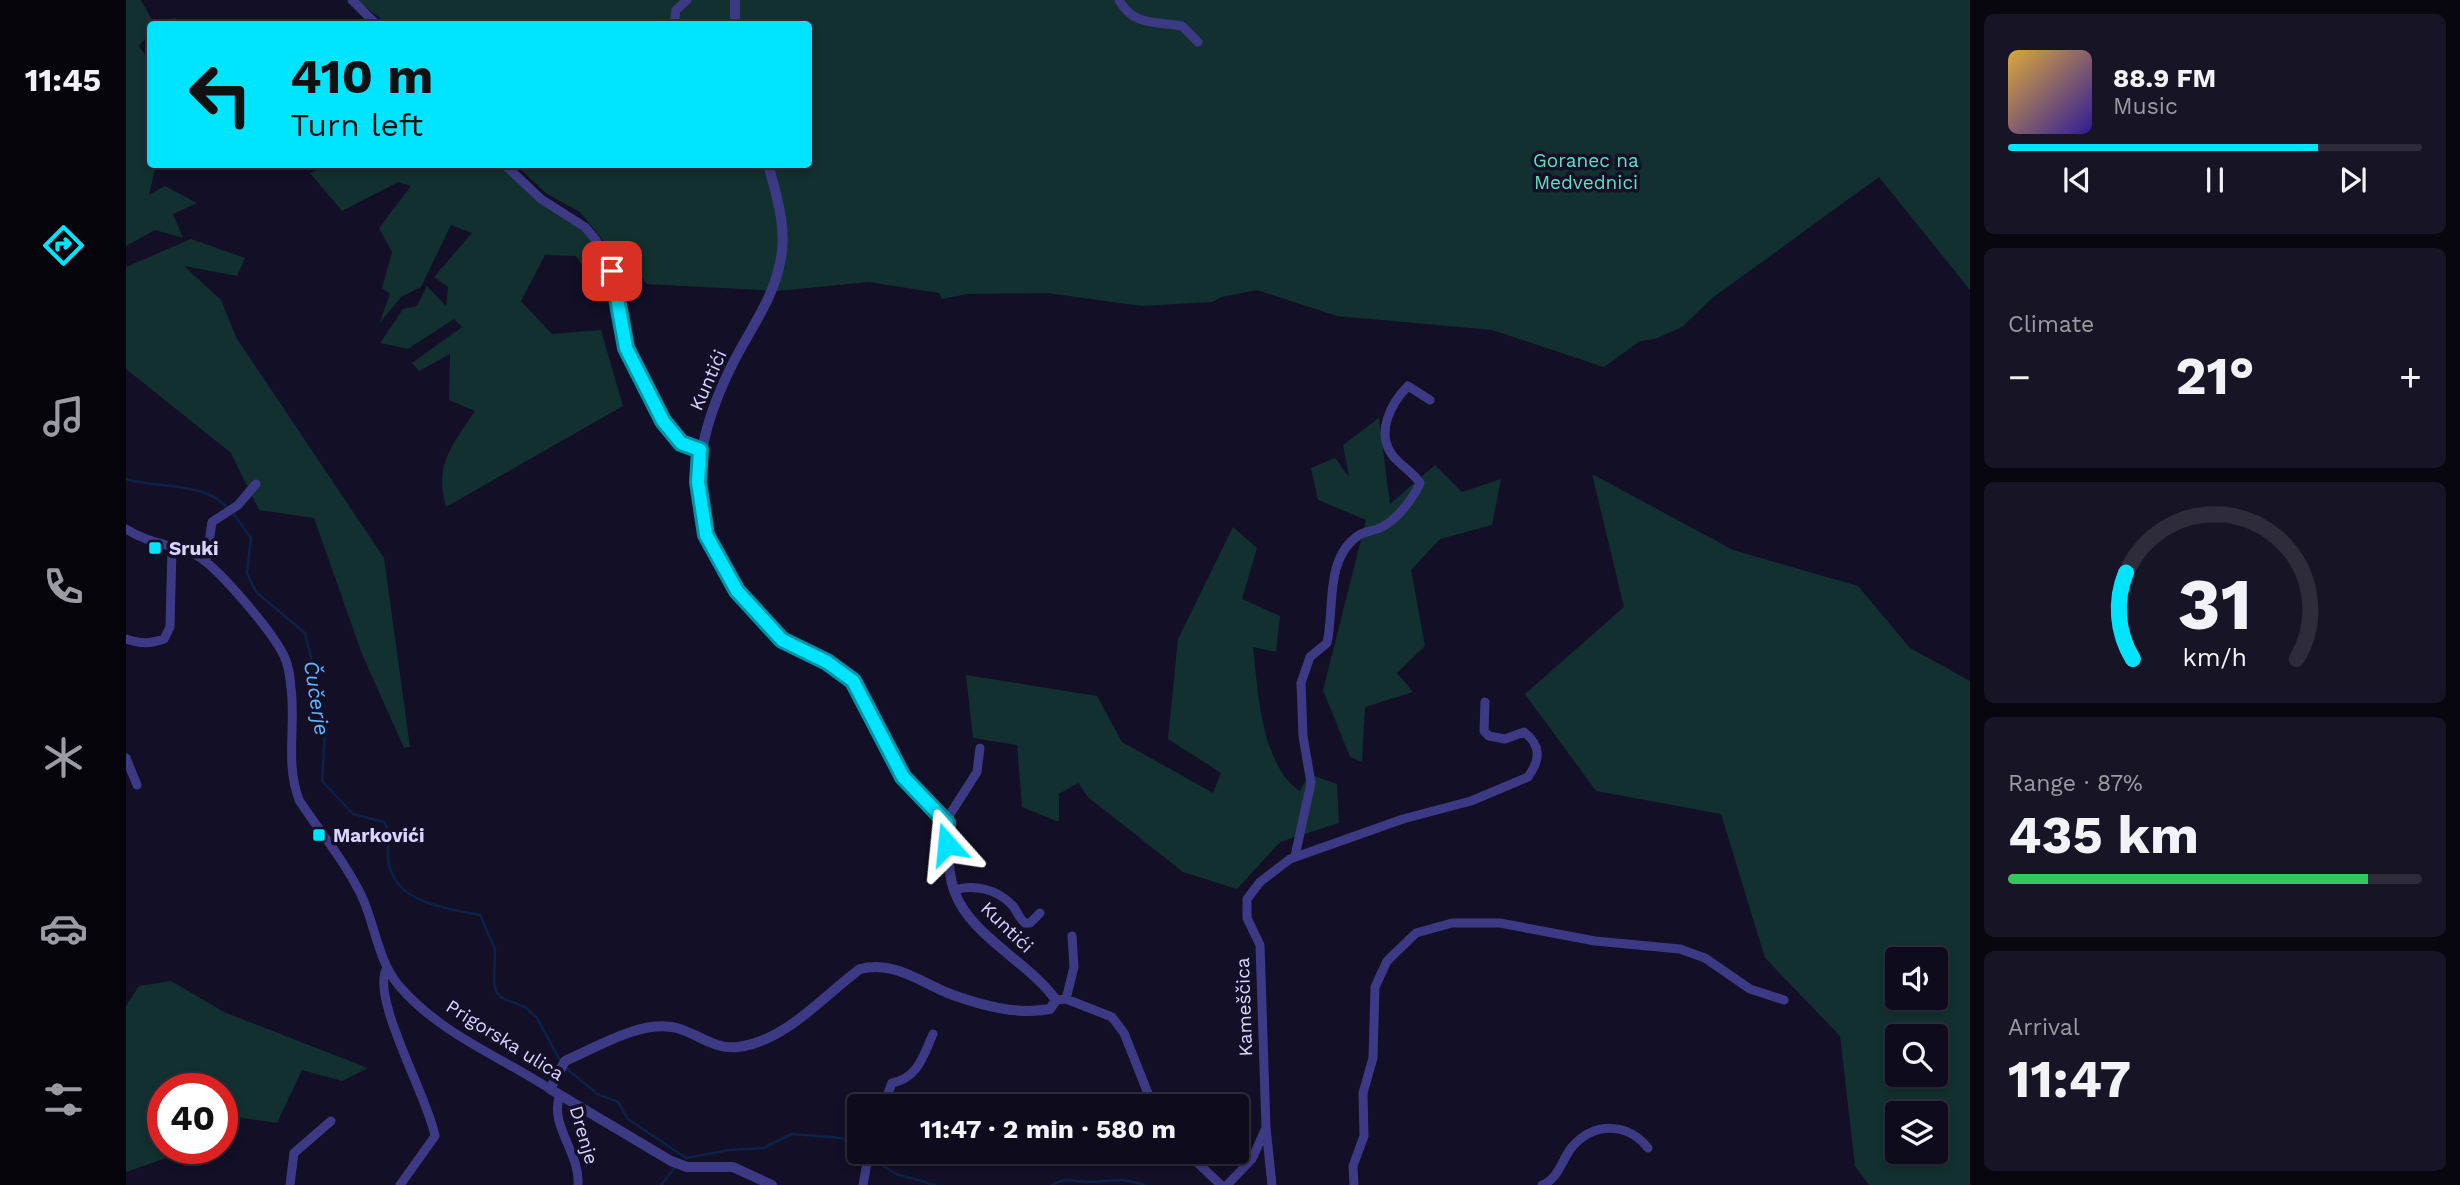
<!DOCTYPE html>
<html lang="en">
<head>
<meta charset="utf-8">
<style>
  :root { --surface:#0e0b1c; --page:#171425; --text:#f1f3f6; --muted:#9b9ba3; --line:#2e2b3b; --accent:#00e5ff }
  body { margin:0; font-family:"Work Sans",sans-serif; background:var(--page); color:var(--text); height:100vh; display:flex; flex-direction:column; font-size:26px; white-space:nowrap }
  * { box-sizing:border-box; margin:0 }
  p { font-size:23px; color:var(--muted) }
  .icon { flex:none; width:38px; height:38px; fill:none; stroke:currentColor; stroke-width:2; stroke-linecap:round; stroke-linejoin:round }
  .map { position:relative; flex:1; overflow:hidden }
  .panel { display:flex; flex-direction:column; gap:14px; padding:14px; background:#08060f; width:490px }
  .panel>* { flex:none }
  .banner { position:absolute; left:21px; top:21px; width:665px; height:147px; border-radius:7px; box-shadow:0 4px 10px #0003,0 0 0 2px var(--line); background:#00e5ff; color:#111; overflow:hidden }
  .controls { position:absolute; left:1759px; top:947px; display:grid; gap:14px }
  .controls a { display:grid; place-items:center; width:63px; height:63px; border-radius:7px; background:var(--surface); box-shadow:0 4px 10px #0003,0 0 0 2px var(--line); font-size:35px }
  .speed { position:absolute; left:21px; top:1073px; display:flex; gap:14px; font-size:35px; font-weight:700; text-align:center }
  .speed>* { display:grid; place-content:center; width:91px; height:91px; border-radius:50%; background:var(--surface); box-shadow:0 4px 10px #0003,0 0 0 2px var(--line); line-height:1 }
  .speed .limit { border:10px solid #d22; background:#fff; color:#111 }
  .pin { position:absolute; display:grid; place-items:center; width:60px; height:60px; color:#fff; margin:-30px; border-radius:14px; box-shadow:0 4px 10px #0006 }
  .me { position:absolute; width:77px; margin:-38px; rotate:342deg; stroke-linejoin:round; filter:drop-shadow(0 0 5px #0008) }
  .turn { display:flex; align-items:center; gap:24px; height:147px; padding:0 28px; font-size:32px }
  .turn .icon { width:91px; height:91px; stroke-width:2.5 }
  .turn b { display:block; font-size:49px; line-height:60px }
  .big { font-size:52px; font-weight:700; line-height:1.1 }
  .panel .tile { flex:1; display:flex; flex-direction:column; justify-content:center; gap:10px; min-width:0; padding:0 24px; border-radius:10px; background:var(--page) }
  .panel .dial { align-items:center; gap:0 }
  .dial svg { height:182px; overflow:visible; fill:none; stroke:var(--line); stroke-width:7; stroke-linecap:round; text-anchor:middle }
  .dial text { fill:var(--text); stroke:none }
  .song { display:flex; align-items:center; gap:21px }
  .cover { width:84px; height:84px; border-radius:10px; background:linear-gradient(135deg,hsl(40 70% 55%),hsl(250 70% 35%)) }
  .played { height:7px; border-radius:4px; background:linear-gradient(90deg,var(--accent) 75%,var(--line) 75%) }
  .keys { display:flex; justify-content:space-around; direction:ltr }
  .heat { display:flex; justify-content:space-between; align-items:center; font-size:38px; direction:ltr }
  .charge { height:10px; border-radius:5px; background:linear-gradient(90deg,#34c759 87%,var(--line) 0) }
  .trip { position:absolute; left:721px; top:1094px; width:402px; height:70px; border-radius:7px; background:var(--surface); box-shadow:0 4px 10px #0003,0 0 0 2px var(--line); font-weight:700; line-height:70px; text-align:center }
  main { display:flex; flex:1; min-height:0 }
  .dock { display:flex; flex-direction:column; width:126px; justify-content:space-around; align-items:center; background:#06040b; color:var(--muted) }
  .dock .icon { width:49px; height:49px }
  .dock .selected { color:var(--accent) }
  .dock b { font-size:32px; color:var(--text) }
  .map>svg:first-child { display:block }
  .green { fill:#12302f; fill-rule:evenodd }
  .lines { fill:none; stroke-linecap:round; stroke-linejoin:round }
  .stream { stroke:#0c2248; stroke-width:2.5 }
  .minor { stroke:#3d3a85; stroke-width:9 }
  .tertiary { stroke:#3d3a85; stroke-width:10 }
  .route-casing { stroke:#0095a6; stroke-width:18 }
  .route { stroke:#00e5ff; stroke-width:12 }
  .poi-dot { fill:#00e5ff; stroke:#130f26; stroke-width:2.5 }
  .labels { text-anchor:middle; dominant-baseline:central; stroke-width:7; stroke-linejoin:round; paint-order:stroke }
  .park-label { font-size:19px; fill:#5fe0c0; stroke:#130f26 }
  .street-label { font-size:19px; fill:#d9d4ff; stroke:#130f26 }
  .poi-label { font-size:19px; font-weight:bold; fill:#d9d4ff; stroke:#130f26; text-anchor:start }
  .water-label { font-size:21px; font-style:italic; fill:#62b6ff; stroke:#130f26 }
</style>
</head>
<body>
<main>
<nav class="dock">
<b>11:45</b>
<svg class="icon selected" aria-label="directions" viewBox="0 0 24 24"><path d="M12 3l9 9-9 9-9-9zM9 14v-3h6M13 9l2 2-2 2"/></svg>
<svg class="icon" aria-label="music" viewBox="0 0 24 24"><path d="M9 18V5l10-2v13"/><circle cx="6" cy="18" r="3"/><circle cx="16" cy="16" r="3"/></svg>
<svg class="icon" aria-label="phone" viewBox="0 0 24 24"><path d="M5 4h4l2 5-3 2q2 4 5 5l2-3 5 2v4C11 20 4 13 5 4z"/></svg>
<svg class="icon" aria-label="climate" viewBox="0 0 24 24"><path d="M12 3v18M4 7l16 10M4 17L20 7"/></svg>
<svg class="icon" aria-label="car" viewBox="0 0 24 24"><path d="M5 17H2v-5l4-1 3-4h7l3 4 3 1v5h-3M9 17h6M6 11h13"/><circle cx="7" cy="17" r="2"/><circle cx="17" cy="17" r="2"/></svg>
<svg class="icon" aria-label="filters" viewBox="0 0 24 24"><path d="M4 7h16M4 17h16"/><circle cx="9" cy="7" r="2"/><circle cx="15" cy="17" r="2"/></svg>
</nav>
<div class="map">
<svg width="1844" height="1185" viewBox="0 0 1844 1185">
  <rect width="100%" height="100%" fill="#130f26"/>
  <path class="green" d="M 0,0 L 15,0 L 27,22 L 50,18 L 53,24 L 24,24 L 24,33 L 13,46 L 24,62 L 24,164 L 30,165 L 23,195 L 39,186 L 71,203 L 47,214 L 57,238 L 29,230 L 0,246 Z
    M 230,0 L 1844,0 L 1844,290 L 1753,177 L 1585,299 L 1556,327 L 1529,339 L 1514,341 L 1478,367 L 1366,330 L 1211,316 L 1131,290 L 1096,297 L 1086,302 L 1016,306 L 921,293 L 842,294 L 816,299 L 813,293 L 743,282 L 651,291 L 521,284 L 493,247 L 488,254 L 454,212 L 421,194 L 390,165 L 682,164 L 682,24 L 262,24 Z
    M 206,164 L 339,164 L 349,170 L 355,165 L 377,165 L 457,227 L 477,254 L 490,300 L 480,292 L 483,279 L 475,274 L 464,278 L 450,256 L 419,255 L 395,301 L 426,334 L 475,330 L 497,406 L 320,507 C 308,464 326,446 349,411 L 323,400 L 324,354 L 293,371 L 286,363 L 336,327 L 328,319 L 282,349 L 254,343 L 277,309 L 291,306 L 301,286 L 320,306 L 322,287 L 308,277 L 346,233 L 325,225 L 295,287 L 275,297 L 253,324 L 264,294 L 256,288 L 266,252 L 253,228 L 285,186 L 272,182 L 216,211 L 184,173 Z
    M 65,239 L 119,258 L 111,276 L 58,266 L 95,300 L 111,339 L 258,558 L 284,747 L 278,748 L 236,654 L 188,518 L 133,510 L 105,453 L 0,369 L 0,267 Z
    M 1253,418 L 1264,504 L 1309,465 L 1336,492 L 1375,479 L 1366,525 L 1314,539 L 1285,570 L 1299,646 L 1271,673 L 1287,692 L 1239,707 L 1236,762 L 1224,757 L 1197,690 L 1240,520 L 1192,500 L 1185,468 L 1209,458 L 1223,477 L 1217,445 Z
    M 1466,474 L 1607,550 L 1732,586 L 1784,648 L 1844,681 L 1844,1185 L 1743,1185 L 1729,1166 L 1714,1036 L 1639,958 L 1595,814 L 1470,791 L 1399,694 L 1498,607 ZM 1771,959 L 1810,959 L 1810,998 L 1771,998 ZM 1771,1036 L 1810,1036 L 1810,1074 L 1771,1074 ZM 1771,1113 L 1810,1113 L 1810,1152 L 1771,1152 Z
    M 1107,527 L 1131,548 L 1116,599 L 1154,616 L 1150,652 L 1127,647 C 1132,691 1135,765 1174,791 L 1183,774 L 1211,784 L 1213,823 L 1154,842 L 1111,889 L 1057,872 L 963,798 L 952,783 L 933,794 L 933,822 L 896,807 L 891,745 L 847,738 L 840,675 L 971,696 L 996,742 L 1087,793 L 1095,773 L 1042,739 L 1052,639 Z
    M 45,981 L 98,1012 L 242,1068 L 216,1081 L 176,1070 L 151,1123 L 96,1115 L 96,1088 L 37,1088 L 37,1148 L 49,1148 L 43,1157 L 0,1172 L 0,1006 L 13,986 Z"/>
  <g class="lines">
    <path class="stream" d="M 0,479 C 33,489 77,481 102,508
      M 107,513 L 125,538 L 121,573 L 130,592 L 179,633 L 189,674 L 192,721 L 199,732 L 196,781 L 227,814 L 258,822 C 267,835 259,851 263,865 C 272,904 323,909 354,915 L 369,949 L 368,984 L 371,993 L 376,998 L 399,1007 L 411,1018 L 434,1060
      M 440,1068 L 471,1094 L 492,1102 L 502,1119 L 560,1158 L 603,1150 L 637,1148 L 666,1134 L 716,1138 L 733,1150
      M 735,1152 L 770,1174 L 809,1185
      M 535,1185 L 550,1166
      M 926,1185 C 941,1176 948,1182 963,1182 C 987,1181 995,1177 1018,1185"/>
    <path class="minor" d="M 226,0 L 250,24
      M 993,0 C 1008,27 1031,21 1056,26 L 1072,42
      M 548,24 L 550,10 L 561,0
      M 378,164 L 415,199 L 459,227 L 470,240 L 486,271 L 500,348 L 537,421 L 556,443 L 574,450
      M 0,529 C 21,543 43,544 66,553 C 89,562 147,633 158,656 C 163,666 164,677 165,688 C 170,727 159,762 173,800 C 194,832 221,864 237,899 C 250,929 252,961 274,987 C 315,1034 373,1056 424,1089
      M 80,562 L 86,522 L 112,505 L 130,484
      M 0,639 C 14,644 24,644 38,639 L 44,627 L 46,548
      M 0,758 L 11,785
      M 819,822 L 851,772 L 854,748
      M 1169,856 L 1185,783 L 1177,736 L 1175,683 L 1184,657 L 1201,643 C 1209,609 1198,558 1233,535 C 1239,531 1248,531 1254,528 C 1270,521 1287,499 1294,483 C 1287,472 1275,466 1267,456 C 1249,433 1265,403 1282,386 L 1304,400
      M 828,890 C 848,884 871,889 886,905 C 892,911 892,918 899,923 L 904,923 L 914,913
      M 261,968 C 243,996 303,1099 309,1136 L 274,1185
      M 940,999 L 948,967 L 946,936
      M 930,1000 L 940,999 L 986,1017 L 998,1033 L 1027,1106
      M 434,1095 C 422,1124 455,1154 452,1185
      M 757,1106 L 766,1083 C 792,1078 797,1056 807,1034
      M 1060,1152 L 1095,1185
      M 164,1185 L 168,1153 L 205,1121
      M 737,1185 L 743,1152
      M 1101,1185 L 1126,1159 L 1139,1130
      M 1146,1185 L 1140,1128 L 1134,945 L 1121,918 L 1121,899 L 1134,882 L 1164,859 L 1277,819 L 1345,801 L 1402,777 C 1414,760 1416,746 1398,732 L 1379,739 L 1363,736 L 1358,731 L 1359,702
      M 1228,1185 L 1227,1166 L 1238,1136 L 1237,1093 L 1247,1058 L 1249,987 L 1261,961 L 1290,933 L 1326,923 L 1374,923 L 1469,941 L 1554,949 L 1579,958 L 1624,989 L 1658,1000
      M 1416,1185 C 1432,1180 1436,1159 1446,1147 C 1469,1121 1502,1123 1522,1148"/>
    <path class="tertiary" d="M 609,0 L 609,24
      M 642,164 C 650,194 661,227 655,258 C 648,299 625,327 607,363 C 553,470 562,546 646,632 C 669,655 703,659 727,681 L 777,777 L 821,823 C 824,847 820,870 829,893 C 845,936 904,963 930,1000 L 924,1009 C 891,1015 858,1006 827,995 C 795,983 769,960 734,969 C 697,996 660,1041 612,1047 C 589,1050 572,1034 551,1028 C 515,1019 472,1047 439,1061 L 424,1089 L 545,1161 L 561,1167 L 607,1167 L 646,1185"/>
  </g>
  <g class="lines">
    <defs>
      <path id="route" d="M 486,271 L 500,348 L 537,421 L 555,443 L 574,450 L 572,482 L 580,535 L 611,591 L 656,640 L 701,662 L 727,681 L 777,777 L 821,823 L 821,844"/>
    </defs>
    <use href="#route" class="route-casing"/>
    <use href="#route" class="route"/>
  </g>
  <g class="poi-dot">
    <rect x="22" y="541" width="14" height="14" rx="3.5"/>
    <rect x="186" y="828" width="14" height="14" rx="3.5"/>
  </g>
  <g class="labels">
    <g class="park-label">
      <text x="1460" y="160">Goranec na<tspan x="1460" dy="22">Medvednici</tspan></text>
    </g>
    <g class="street-label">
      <text transform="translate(582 380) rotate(-66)">Kuntići</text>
      <text transform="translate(881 927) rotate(44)">Kuntići</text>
      <text transform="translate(1118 1007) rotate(-92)">Kameščica</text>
      <text transform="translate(379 1040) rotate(32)">Prigorska ulica</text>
      <text transform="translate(458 1135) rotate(74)">Drenje</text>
    </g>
    <g class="poi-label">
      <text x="43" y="548">Sruki</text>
      <text x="207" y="835">Markovići</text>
    </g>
    <g class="water-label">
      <text transform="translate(191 698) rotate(81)">Čučerje</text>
    </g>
  </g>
</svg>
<div class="controls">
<a><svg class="icon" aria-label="sound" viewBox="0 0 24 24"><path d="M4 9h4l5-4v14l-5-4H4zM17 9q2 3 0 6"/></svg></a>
<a><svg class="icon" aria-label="search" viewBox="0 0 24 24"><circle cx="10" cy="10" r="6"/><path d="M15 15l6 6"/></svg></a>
<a><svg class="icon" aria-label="layers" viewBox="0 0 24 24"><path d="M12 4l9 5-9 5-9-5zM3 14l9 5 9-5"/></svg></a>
</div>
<div class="speed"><div class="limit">40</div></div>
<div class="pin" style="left:486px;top:271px;background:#d93025"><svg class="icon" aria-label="arrive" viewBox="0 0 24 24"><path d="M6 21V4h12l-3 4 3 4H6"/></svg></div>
<svg class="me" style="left:821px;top:844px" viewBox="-20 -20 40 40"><path d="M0-17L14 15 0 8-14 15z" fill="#00e5ff" stroke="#fff" stroke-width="4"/></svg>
<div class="trip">11:47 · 2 min · 580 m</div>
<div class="banner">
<div class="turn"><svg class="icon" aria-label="left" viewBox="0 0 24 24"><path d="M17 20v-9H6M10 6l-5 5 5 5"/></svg><div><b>410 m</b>Turn left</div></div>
</div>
</div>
<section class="panel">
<div class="tile">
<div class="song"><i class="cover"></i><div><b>88.9 FM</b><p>Music</p></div></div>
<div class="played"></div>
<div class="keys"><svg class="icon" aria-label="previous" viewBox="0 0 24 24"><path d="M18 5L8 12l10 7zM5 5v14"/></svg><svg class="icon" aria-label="pause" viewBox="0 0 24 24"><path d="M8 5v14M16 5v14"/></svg><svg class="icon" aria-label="next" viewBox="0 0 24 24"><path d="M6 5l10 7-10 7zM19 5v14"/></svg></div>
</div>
<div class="tile"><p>Climate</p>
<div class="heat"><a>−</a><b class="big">21°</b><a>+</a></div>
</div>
<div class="tile dial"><svg viewBox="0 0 100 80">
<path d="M14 69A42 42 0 1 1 86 69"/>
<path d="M14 69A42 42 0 0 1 11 31" stroke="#00e5ff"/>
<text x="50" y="56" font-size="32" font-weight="700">31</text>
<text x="50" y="72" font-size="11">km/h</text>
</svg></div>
<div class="tile"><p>Range · 87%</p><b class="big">435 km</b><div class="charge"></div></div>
<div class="tile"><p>Arrival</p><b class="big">11:47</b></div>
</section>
</main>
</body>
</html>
